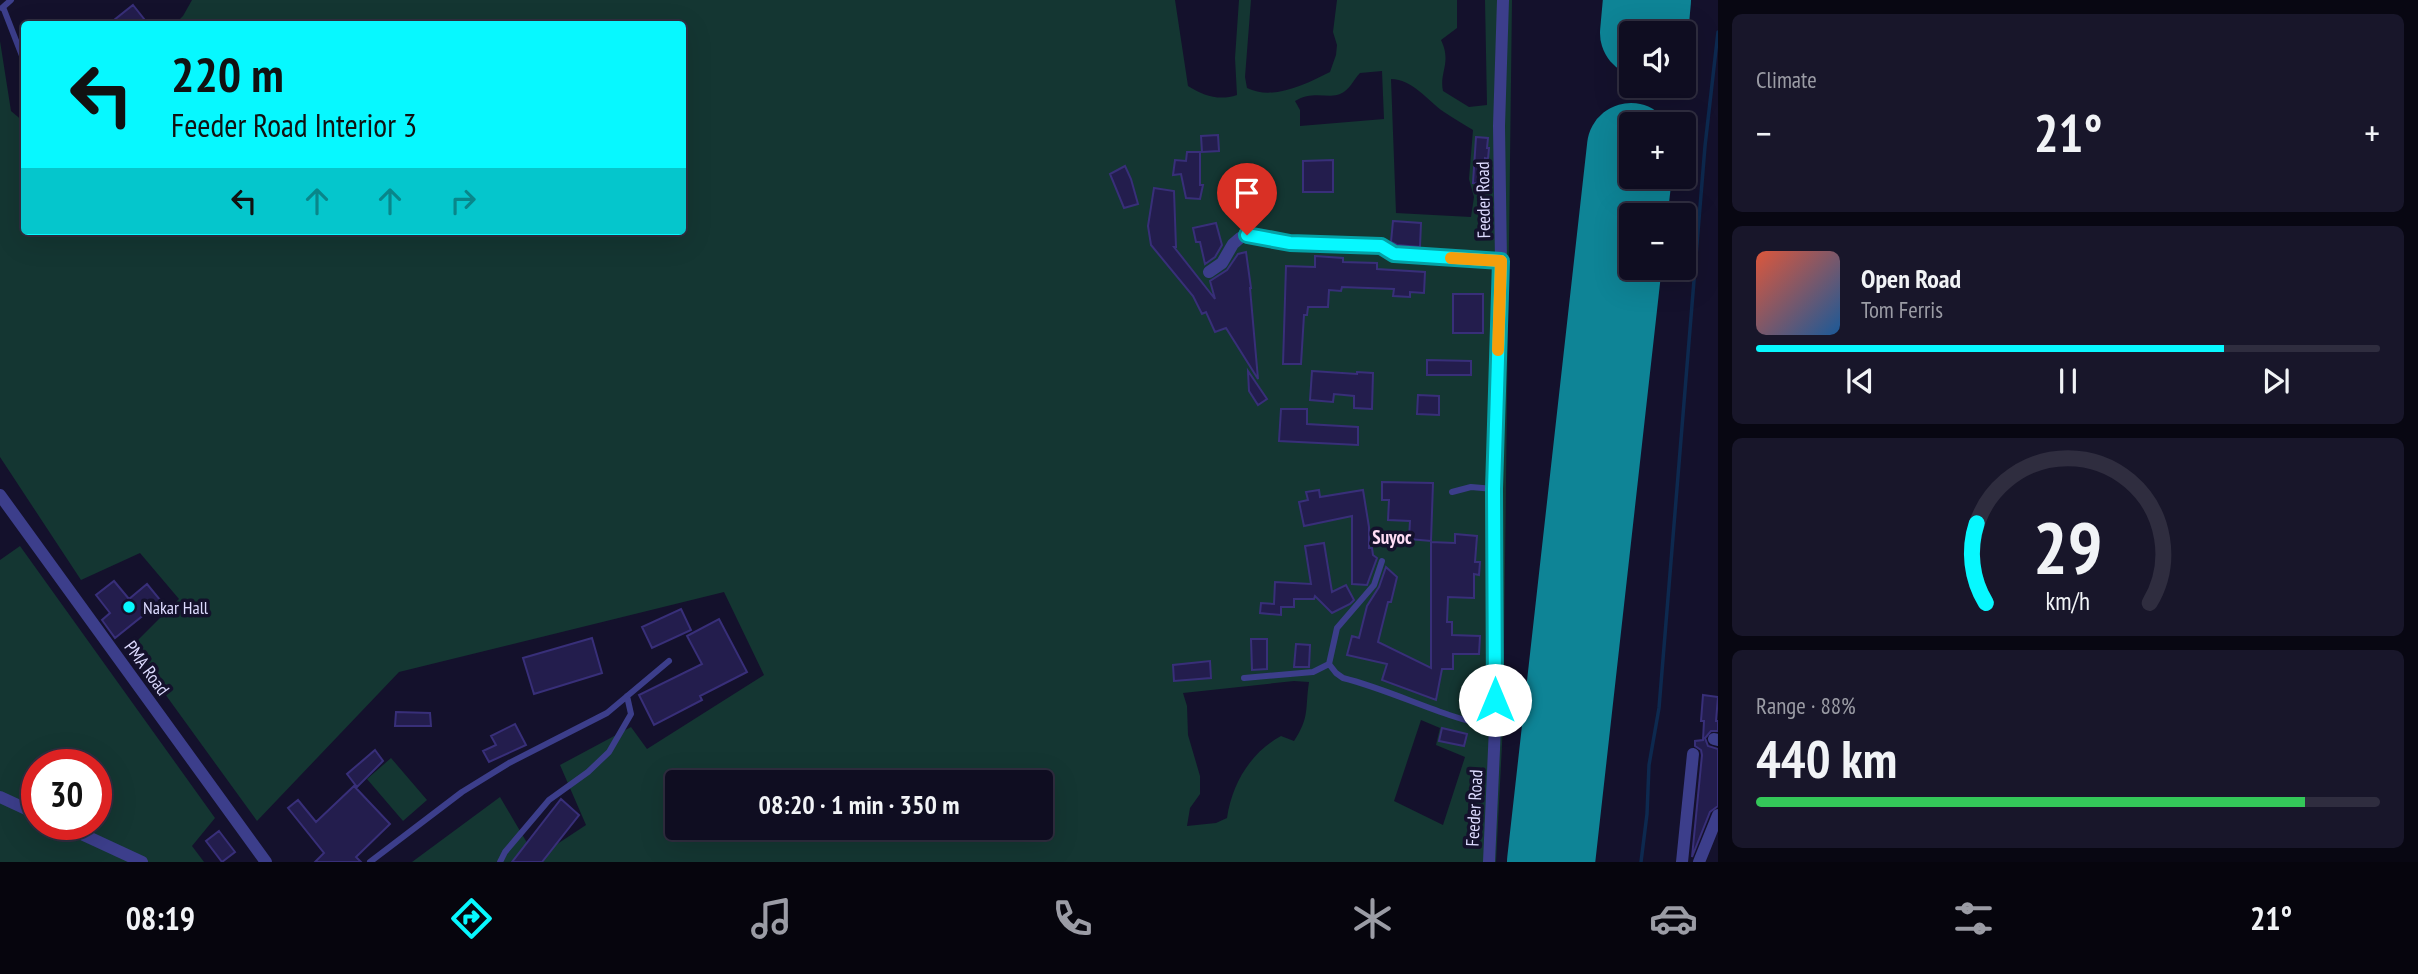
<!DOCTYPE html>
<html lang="en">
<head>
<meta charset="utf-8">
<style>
  :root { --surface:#0f0d21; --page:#18162a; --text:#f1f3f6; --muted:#9b9ca5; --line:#2f2d3f; --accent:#07f8ff }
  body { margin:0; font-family:"PT Sans Narrow",sans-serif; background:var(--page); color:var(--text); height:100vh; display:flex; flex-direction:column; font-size:26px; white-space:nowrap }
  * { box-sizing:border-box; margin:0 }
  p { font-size:23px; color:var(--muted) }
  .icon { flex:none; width:38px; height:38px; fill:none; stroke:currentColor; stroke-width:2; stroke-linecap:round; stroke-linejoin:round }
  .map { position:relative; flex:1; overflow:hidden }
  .side { display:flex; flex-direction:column; gap:14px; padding:14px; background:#080712; width:700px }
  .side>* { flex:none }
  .guide { position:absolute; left:21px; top:21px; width:665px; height:214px; border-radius:7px; box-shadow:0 7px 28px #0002,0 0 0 2px var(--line); background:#07f8ff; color:#111; overflow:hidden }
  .fabs { position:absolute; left:1619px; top:21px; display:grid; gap:14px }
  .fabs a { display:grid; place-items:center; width:77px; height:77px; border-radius:7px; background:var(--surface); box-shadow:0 7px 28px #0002,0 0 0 2px var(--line); font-size:35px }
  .speed { position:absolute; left:21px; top:749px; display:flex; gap:14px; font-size:35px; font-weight:700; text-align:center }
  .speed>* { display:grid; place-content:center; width:91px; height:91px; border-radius:50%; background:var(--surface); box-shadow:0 7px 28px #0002,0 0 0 2px var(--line); line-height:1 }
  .speed .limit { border:10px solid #d22; background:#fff; color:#111 }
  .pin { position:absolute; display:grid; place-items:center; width:60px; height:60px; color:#fff; margin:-72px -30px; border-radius:50% 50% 50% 0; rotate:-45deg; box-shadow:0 0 7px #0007 }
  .pin .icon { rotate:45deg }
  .me { position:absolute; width:77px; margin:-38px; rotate:0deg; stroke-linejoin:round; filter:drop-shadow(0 0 5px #0008) }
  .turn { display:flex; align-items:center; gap:24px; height:147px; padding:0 35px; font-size:32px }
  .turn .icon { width:91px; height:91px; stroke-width:2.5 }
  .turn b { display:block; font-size:49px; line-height:60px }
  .lanes { display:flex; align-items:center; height:66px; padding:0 35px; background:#0003; justify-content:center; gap:35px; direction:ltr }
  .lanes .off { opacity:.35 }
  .big { font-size:52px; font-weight:600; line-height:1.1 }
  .side .card { flex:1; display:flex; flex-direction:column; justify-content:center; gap:10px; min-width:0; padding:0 24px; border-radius:10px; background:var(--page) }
  .side .dial { align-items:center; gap:0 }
  .dial svg { height:182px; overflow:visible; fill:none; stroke:var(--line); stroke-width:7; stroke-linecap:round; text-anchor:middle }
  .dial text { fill:var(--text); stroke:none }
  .song { display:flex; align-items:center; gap:21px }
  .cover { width:84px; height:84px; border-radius:10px; background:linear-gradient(135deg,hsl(10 70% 55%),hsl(210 70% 35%)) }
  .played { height:7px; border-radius:4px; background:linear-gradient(90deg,var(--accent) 75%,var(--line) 75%) }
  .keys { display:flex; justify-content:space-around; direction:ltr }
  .heat { display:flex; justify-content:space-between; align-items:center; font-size:38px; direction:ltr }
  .charge { height:10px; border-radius:5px; background:linear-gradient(90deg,#34c759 88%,var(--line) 0) }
  .trip { position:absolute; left:665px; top:770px; width:388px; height:70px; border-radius:7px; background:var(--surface); box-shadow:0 7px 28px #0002,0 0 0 2px var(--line); font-weight:600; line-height:70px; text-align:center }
  .tabs { display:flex; height:112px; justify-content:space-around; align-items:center; background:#06050d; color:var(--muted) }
  .tabs .icon { width:49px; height:49px }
  .tabs .active { color:var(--accent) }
  .tabs b { font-size:32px; color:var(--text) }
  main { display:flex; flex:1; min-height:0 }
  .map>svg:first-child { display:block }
  .green { fill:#143632; fill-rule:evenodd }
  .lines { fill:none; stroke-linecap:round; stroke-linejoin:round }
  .stream { stroke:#0d294f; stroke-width:3.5 }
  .runway { stroke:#0e8496; stroke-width:88 }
  .building { fill:#231d4d; stroke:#382f79; stroke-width:2 }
  .lane { stroke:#3c3e8b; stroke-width:6 }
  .street { stroke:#3c3e8b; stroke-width:12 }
  .route-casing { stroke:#05a1a6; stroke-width:18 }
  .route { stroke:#07f8ff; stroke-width:12 }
  .slow { stroke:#f59e0b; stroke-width:12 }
  .poi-dot { fill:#07f8ff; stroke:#14112c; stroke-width:2.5 }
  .labels { text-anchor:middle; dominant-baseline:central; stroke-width:7; stroke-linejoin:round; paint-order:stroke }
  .street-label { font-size:18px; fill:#dddbff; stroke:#14112c }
  .poi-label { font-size:18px; fill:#dddbff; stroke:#14112c; text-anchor:start }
  .neighbourhood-label { font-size:19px; font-weight:bold; fill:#ffddf5; stroke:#14112c }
</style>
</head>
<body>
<main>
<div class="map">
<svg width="1718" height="862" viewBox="0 0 1718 862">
  <rect width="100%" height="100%" fill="#14112c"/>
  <path class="green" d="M 192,0 L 1175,0 L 1188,86 C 1204,96 1219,101 1237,95 L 1235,58 L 1239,0 L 1251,0 L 1245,77 L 1247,88 C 1273,101 1306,84 1330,72 L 1336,55 L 1337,45 L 1333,32 L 1337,0 L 1457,0 L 1457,28 L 1441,40 C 1452,63 1439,72 1443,91 L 1469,107 L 1487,105 L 1485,0 L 1512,0 L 1503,725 L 1496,862 L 412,862 L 500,797 L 536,858 L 586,825 L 560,765 L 631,727 L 647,749 L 764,675 L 724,592 L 399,672 L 257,821 L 131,647 L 179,599 L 140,553 L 81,580 L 0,457 L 0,41 L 11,111 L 24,122 L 24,231 L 682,231 L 682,24 L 175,24 L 183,16 ZM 1382,71 L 1384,119 L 1300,126 L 1300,110 L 1295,101 C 1313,90 1329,99 1340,94 C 1350,90 1353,80 1360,73 ZM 1391,79 C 1412,79 1427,100 1444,112 C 1453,118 1463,124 1473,130 L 1469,179 L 1474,197 L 1471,217 L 1396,213 ZM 1294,681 L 1309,682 C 1305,708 1310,717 1294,741 L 1281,736 C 1250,753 1232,784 1227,818 L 1216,823 L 1187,826 L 1190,808 L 1200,794 L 1200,776 L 1188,735 L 1187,706 L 1183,693 ZM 1421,720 L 1440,728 L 1436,745 L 1465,757 L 1443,825 L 1394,801 ZM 677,782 L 1041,782 L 1041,828 L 677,828 Z
    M 20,546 L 215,818 L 192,846 L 204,862 L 0,862 L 0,560 ZM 37,765 L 96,765 L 96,824 L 37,824 Z
    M 391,758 L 427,800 L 403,821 L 367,779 Z"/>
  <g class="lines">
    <path class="stream" d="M 1641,862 L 1647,814 L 1649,765 L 1659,708 L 1705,146 L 1718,32"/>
    <path class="runway" d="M 1644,33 L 1647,0
      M 1551,862 L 1631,147"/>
  </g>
  <path class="building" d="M 133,5 L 148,24 L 109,24 Z
    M 1218,135 L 1219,151 L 1202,152 L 1201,136 Z
    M 1476,137 L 1488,138 L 1487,148 L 1489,148 L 1488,159 L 1485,158 L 1483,184 L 1473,183 Z
    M 1187,152 L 1200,152 L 1200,185 L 1203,185 L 1200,199 L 1186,198 L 1181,174 L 1173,175 L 1175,160 L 1186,161 Z
    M 1333,160 L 1333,192 L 1303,192 L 1303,161 Z
    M 1125,166 L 1131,179 L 1138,204 L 1124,208 L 1110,174 Z
    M 1154,188 L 1174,191 L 1176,247 L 1174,247 L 1215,299 L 1210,281 L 1227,270 L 1238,254 L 1246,252 L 1251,288 L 1250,288 L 1258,379 L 1226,328 L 1215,332 L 1206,312 L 1202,314 L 1193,296 L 1151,245 L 1148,226 Z
    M 1393,221 L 1421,223 L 1420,247 L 1397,245 L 1391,242 Z
    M 1216,223 L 1222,245 L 1215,257 L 1205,264 L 1200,242 L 1196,242 L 1193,228 Z
    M 1315,256 L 1343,258 L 1343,262 L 1377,263 L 1377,269 L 1425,272 L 1424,293 L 1410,292 L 1410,297 L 1393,296 L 1394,289 L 1342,287 L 1341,291 L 1329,290 L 1328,307 L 1308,307 L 1307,315 L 1304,315 L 1301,364 L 1283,364 L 1286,266 L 1315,267 Z
    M 1453,294 L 1483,294 L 1483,333 L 1453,333 Z
    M 1427,360 L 1471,361 L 1471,375 L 1427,375 Z
    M 1248,371 L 1267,399 L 1258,405 L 1249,391 Z
    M 1312,371 L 1357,374 L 1357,372 L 1373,373 L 1372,409 L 1354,408 L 1354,396 L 1334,394 L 1333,402 L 1310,400 Z
    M 1418,395 L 1439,396 L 1439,415 L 1417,414 Z
    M 1281,409 L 1307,409 L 1307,424 L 1358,427 L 1358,445 L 1279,441 Z
    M 1382,482 L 1433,483 L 1431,541 L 1409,539 L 1410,521 L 1388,520 L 1389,500 L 1382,500 Z
    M 1319,490 L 1320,497 L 1363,490 L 1369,527 L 1369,548 L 1372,548 L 1373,555 L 1377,558 L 1367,585 L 1352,584 L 1352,516 L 1304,526 L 1299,502 L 1308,500 L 1306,492 Z
    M 1455,534 L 1477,536 L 1475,562 L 1480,562 L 1479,575 L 1474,574 L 1474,598 L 1448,597 L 1447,622 L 1452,622 L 1452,635 L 1480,636 L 1479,654 L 1453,654 L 1453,669 L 1442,669 L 1436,700 L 1382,680 L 1387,664 L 1347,655 L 1352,636 L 1359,638 L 1367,606 L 1379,587 L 1386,567 L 1397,577 L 1391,602 L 1388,602 L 1378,642 L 1431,668 L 1431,542 L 1455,543 Z
    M 1324,543 L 1332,592 L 1346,585 L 1354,600 L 1350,604 L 1332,613 L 1315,596 L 1314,599 L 1294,599 L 1294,607 L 1281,607 L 1281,615 L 1260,613 L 1261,603 L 1274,604 L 1275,582 L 1311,584 L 1305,546 Z
    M 114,581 L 129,599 L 147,584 L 161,601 L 115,638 L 102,620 L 110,613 L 96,595 Z
    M 681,609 L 691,630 L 652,648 L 642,627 Z
    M 719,619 L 747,672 L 700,696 L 702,700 L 654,725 L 639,695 L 702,664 L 687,636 Z
    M 592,638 L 602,673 L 534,694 L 523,658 Z
    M 1251,639 L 1267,639 L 1267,669 L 1252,670 Z
    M 1296,644 L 1310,645 L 1309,667 L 1294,667 Z
    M 1210,661 L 1211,678 L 1174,681 L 1173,665 Z
    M 1703,695 L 1718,697 L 1716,721 L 1718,721 L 1718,731 L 1711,731 L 1705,738 L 1708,746 L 1718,749 L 1718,806 L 1710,812 L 1692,857 L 1702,755 L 1701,750 L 1695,746 L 1695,741 L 1703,740 L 1704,721 L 1701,721 Z
    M 396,712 L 430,713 L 431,726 L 395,726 Z
    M 515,724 L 526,745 L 489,762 L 483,751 L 496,745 L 491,736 Z
    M 1442,728 L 1467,734 L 1464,746 L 1439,741 Z
    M 375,750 L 383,761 L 357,787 L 347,774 Z
    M 354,786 L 390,824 L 356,857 L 361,862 L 315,862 L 324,853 L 288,808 L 298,800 L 316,822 Z
    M 561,799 L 579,815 L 542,862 L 512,862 Z
    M 219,831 L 235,852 L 222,862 L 206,841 Z"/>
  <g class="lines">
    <path class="lane" d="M 3,7 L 24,61
      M 2,8 L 11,0
      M 1452,492 L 1471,487 L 1494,489
      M 1382,561 L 1374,585 L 1337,628 L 1329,664 L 1336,673 L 1343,678 C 1395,691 1443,718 1495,727
      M 1244,678 L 1313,672 L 1329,664
      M 370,862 L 462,792 L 509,763 L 607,713 L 669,661
      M 500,862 L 505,852 L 549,800 L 588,772 L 609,752 L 631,714 L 627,696"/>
    <path class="street" d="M 1209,272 L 1222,263 L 1233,244 L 1240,238 L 1247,235 L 1290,243 L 1381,246 L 1394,254 L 1501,261
      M 0,495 L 266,862
      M 1714,739 L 1718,740
      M 0,797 L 37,814
      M 60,824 L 142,862
      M 1489,862 L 1495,727 L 1494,489 L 1501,261 L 1499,126 L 1503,0
      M 1682,862 L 1693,754
      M 1699,862 L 1718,815"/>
  </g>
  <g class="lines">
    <defs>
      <path id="route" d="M 1247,235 L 1290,243 L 1381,246 L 1394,254 L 1501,261 L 1494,489 L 1495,700"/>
    </defs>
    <use href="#route" class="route-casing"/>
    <use href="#route" class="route"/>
    <path class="slow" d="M 1451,258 L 1501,261 L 1498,350"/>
  </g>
  <circle class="poi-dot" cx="129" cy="607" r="7"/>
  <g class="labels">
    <g class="street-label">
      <text transform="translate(1483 200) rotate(-91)">Feeder Road</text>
      <text transform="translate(147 668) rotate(54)">PMA Road</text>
      <text transform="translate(1474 808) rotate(-87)">Feeder Road</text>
    </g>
    <g class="poi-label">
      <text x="143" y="607">Nakar Hall</text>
    </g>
    <g class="neighbourhood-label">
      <text x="1392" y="537">Suyoc</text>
    </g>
  </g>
</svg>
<div class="fabs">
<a><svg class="icon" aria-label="sound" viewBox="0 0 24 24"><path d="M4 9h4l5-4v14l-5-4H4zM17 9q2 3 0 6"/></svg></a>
<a>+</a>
<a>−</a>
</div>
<div class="speed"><div class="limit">30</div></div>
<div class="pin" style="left:1247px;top:235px;background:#d93025"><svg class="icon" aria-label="arrive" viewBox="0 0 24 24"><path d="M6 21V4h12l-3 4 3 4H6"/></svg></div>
<svg class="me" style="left:1495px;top:700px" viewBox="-20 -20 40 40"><circle r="19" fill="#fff"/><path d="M0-13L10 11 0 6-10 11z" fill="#07f8ff"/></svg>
<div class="trip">08:20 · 1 min · 350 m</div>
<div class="guide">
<div class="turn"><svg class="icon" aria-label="left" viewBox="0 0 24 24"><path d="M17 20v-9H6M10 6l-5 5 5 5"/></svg><div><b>220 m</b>Feeder Road Interior 3</div></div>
<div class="lanes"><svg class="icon" aria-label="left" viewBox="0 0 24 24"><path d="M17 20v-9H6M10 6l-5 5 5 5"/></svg><svg class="icon off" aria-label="ahead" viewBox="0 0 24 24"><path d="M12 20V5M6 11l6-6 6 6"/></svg><svg class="icon off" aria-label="ahead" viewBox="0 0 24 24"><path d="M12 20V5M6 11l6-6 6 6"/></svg><svg class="icon off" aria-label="right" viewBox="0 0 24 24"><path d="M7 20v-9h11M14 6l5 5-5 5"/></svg></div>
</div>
</div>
<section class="side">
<div class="card"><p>Climate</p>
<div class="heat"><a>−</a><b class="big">21°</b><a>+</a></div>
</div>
<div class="card">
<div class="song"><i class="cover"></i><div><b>Open Road</b><p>Tom Ferris</p></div></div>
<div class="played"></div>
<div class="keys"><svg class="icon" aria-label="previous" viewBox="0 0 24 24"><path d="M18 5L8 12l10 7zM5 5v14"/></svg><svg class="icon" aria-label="pause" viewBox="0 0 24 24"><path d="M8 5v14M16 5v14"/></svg><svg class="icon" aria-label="next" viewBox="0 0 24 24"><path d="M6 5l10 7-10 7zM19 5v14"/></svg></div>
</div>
<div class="card dial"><svg viewBox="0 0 100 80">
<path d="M14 69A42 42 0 1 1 86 69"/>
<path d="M14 69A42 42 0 0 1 10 34" stroke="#07f8ff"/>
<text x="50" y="56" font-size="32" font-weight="700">29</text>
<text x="50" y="72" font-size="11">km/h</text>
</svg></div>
<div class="card"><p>Range · 88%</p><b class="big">440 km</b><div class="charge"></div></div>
</section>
</main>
<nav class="tabs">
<b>08:19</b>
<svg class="icon active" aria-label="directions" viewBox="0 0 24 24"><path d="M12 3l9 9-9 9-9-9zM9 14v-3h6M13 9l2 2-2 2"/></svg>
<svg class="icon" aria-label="music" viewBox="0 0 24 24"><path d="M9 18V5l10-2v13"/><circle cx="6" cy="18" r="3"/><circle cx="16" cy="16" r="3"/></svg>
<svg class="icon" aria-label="phone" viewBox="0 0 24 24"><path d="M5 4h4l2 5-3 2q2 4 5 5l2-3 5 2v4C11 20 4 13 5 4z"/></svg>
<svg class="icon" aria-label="climate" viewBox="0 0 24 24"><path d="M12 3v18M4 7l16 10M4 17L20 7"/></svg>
<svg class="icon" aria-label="car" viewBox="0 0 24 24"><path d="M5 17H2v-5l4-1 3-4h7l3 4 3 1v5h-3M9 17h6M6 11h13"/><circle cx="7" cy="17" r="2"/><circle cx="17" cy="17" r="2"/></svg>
<svg class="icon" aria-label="filters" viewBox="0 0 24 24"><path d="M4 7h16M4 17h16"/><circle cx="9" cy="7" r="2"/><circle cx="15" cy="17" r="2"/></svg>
<b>21°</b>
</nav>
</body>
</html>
